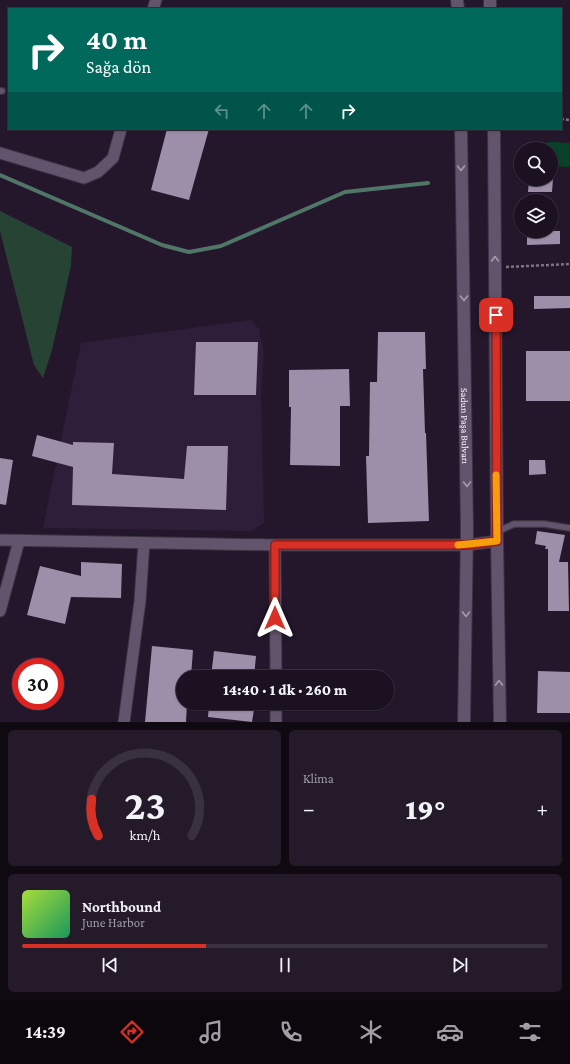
<!DOCTYPE html>
<html lang="tr">
<head>
<meta charset="utf-8">
<style>
  :root { --surface:#1b1121; --page:#241a2a; --text:#f1f3f6; --muted:#a09da5; --line:#39313f; --accent:#d93025 }
  body { margin:0; font-family:"Crimson Pro",serif; background:var(--page); color:var(--text); height:100vh; display:flex; flex-direction:column; font-size:15px; white-space:nowrap }
  * { box-sizing:border-box; margin:0 }
  p { font-size:13px; color:var(--muted) }
  .icon { flex:none; width:22px; height:22px; fill:none; stroke:currentColor; stroke-width:2; stroke-linecap:round; stroke-linejoin:round }
  .map { position:relative; height:722px; overflow:hidden }
  .drawer { display:flex; flex-direction:column; gap:8px; padding:8px; background:#0f0912; flex:1 }
  .drawer>* { flex:none }
  .banner { position:absolute; left:8px; top:8px; width:554px; height:122px; border-radius:0px; box-shadow:0 1px 3px #0004,0 0 0 1px var(--line); background:#00695c; color:#fff; overflow:hidden }
  .buttons { position:absolute; left:514px; top:142px; display:grid; gap:8px }
  .buttons a { display:grid; place-items:center; width:44px; height:44px; border-radius:50%; background:var(--surface); box-shadow:0 1px 3px #0004,0 0 0 1px var(--line); font-size:20px }
  .speed { position:absolute; left:12px; top:658px; display:flex; gap:8px; font-size:20px; font-weight:700; text-align:center }
  .speed>* { display:grid; place-content:center; width:52px; height:52px; border-radius:50%; background:var(--surface); box-shadow:0 1px 3px #0004,0 0 0 1px var(--line); line-height:1 }
  .speed .limit { border:6px solid #d22; background:#fff; color:#111 }
  .pin { position:absolute; display:grid; place-items:center; width:34px; height:34px; color:#fff; margin:-17px; border-radius:8px; box-shadow:0 2px 6px #0006 }
  .me { position:absolute; width:44px; margin:-22px; rotate:0deg; stroke-linejoin:round; filter:drop-shadow(0 0 3px #0008) }
  .turn { display:flex; align-items:center; gap:14px; height:84px; padding:0 12px; font-size:18px }
  .turn .icon { width:52px; height:52px; stroke-width:2.5 }
  .turn b { display:block; font-size:28px; line-height:34px }
  .lanes { display:flex; align-items:center; height:38px; padding:0 12px; background:#0003; justify-content:center; gap:20px; direction:ltr }
  .lanes .off { opacity:.35 }
  .big { font-size:30px; font-weight:800; line-height:1.1 }
  .drawer .tile { flex:1; display:flex; flex-direction:column; justify-content:center; gap:6px; min-width:0; padding:0 14px; border-radius:6px; background:var(--page) }
  .drawer .dial { align-items:center; gap:0 }
  .dial svg { height:104px; overflow:visible; fill:none; stroke:var(--line); stroke-width:7; stroke-linecap:round; text-anchor:middle }
  .dial text { fill:var(--text); stroke:none }
  .song { display:flex; align-items:center; gap:12px }
  .cover { width:48px; height:48px; border-radius:6px; background:linear-gradient(135deg,hsl(80 70% 55%),hsl(150 70% 35%)) }
  .played { height:4px; border-radius:2px; background:linear-gradient(90deg,var(--accent) 35%,var(--line) 35%) }
  .keys { display:flex; justify-content:space-around; direction:ltr }
  .heat { display:flex; justify-content:space-between; align-items:center; font-size:22px; direction:ltr }
  .drawer .tiles { flex:1; display:grid; gap:8px; grid-template-columns:1fr 1fr }
  .tile:last-child { grid-column:span 2 }
  .trip { position:absolute; left:176px; top:670px; width:218px; height:40px; border-radius:20px; background:var(--surface); box-shadow:0 1px 3px #0004,0 0 0 1px var(--line); font-weight:800; line-height:40px; text-align:center }
  .dock { display:flex; height:64px; justify-content:space-around; align-items:center; background:#0b070d; color:var(--muted) }
  .dock .icon { width:28px; height:28px }
  .dock .selected { color:var(--accent) }
  .dock b { font-size:18px; color:var(--text) }
  .map>svg:first-child { display:block }
  .built { fill:#2f1e39 }
  .green { fill:#274333 }
  .lines { fill:none; stroke-linecap:round; stroke-linejoin:round }
  .stream { stroke:#507668; stroke-width:4 }
  .river { stroke:#084127; stroke-width:24 }
  .building { fill:#9d8ea9 }
  .service-casing { stroke:#3c3343; stroke-width:8 }
  .minor-casing { stroke:#3c3343; stroke-width:13 }
  .secondary-casing { stroke:#3c3343; stroke-width:14 }
  .path { stroke:#7d7384; stroke-width:2.5; stroke-dasharray:3 2; stroke-linecap:butt }
  .service { stroke:#63546d; stroke-width:5.5 }
  .minor { stroke:#63546d; stroke-width:11 }
  .secondary { stroke:#63546d; stroke-width:12 }
  .oneway { stroke:#a69bae }
  .route-casing { stroke:#8d1f18; stroke-width:10 }
  .route { stroke:#d93025; stroke-width:7 }
  .slow { stroke:#f59e0b; stroke-width:7 }
  .labels { text-anchor:middle; dominant-baseline:central; stroke-width:4; stroke-linejoin:round; paint-order:stroke }
  .street-label { font-size:10px; fill:#f8f2fe; stroke:#0a060e }
</style>
</head>
<body>
<div class="map">
<svg width="570" height="722" viewBox="0 0 570 722">
  <rect width="100%" height="100%" fill="#24172c"/>
  <path class="built" d="M 251,320 L 260,330 L 259,332 L 264,351 L 261,395 L 264,523 L 251,531 L 43,528 L 81,343 Z"/>
  <path class="green" d="M 0,211 L 72,247 L 71,266 L 52,350 L 43,378 L 34,365 L 0,231 Z"/>
  <g class="lines">
    <path class="stream" d="M 0,175 L 162,245 L 189,252 L 221,246 L 345,192 L 428,183"/>
    <path class="river" d="M 551,154 L 570,155"/>
  </g>
  <path class="building" d="M 167,129 L 209,129 L 189,200 L 151,190 Z
    M 529,179 L 553,179 L 552,192 L 528,192 Z
    M 527,231 L 560,231 L 560,244 L 527,245 Z
    M 534,296 L 570,296 L 570,308 L 534,309 Z
    M 378,332 L 425,332 L 426,369 L 423,369 L 425,433 L 426,433 L 429,521 L 368,523 L 366,456 L 369,456 L 370,382 L 377,382 Z
    M 196,342 L 258,342 L 256,395 L 194,395 Z
    M 526,351 L 570,351 L 570,401 L 526,401 Z
    M 349,369 L 350,406 L 340,406 L 340,466 L 290,465 L 291,407 L 289,407 L 289,370 Z
    M 37,435 L 73,445 L 73,442 L 114,443 L 112,474 L 171,478 L 184,479 L 187,446 L 228,446 L 226,510 L 72,505 L 73,467 L 32,456 Z
    M 0,458 L 13,460 L 6,505 L 0,504 Z
    M 529,460 L 545,460 L 546,474 L 529,475 Z
    M 537,531 L 565,535 L 559,562 L 568,562 L 569,611 L 548,611 L 548,549 L 545,549 L 546,546 L 535,544 Z
    M 81,562 L 122,564 L 121,598 L 71,597 L 65,624 L 27,615 L 40,566 L 81,576 Z
    M 152,646 L 193,650 L 191,677 L 183,677 L 183,703 L 187,703 L 186,722 L 145,722 Z
    M 214,651 L 256,656 L 254,677 L 211,677 Z
    M 538,671 L 570,672 L 570,713 L 537,713 Z
    M 209,703 L 255,703 L 252,722 L 208,717 Z"/>
  <g class="lines">
    <defs>
      <path id="service" d="M 0,91 L 2,91
        M 499,535 L 501,530 L 514,524 L 544,524 L 570,528"/>
      <path id="minor" d="M 153,9 L 156,0
        M 0,153 L 84,178 L 98,172 L 113,158 L 121,129
        M 0,540 L 275,545 L 467,545 L 497,541
        M 275,545 L 276,677
        M 0,611 L 19,541
        M 276,703 L 276,722
        M 124,722 L 140,601 L 144,543"/>
      <g id="secondary">
        <path d="M 457,0 L 458,9"/>
        <path d="M 490,0 L 490,9"/>
        <path id="s1" d="M 461,129 L 467,529 L 464,722"/>
        <path d="M 494,129 L 497,541 L 500,722"/>
      </g>
    </defs>
    <use href="#service" class="service-casing"/>
    <use href="#minor" class="minor-casing"/>
    <use href="#secondary" class="secondary-casing"/>
    <path class="path" d="M 561,119 L 570,120
      M 506,267 L 570,264"/>
    <use href="#service" class="service"/>
    <use href="#minor" class="minor"/>
    <use href="#secondary" class="secondary"/>
  </g>
  <defs><path id="oneway-chevron" d="M-2-3.5L2.5 0L-2 3.5" fill="none" stroke-width="1.6" stroke-linecap="round" stroke-linejoin="round"/></defs>
  <g class="oneway">
    <use href="#oneway-chevron" transform="translate(461 168) rotate(89)"/>
    <use href="#oneway-chevron" transform="translate(495 259) rotate(-91)"/>
    <use href="#oneway-chevron" transform="translate(464 298) rotate(89)"/>
    <use href="#oneway-chevron" transform="translate(467 484) rotate(89)"/>
    <use href="#oneway-chevron" transform="translate(466 614) rotate(91)"/>
    <use href="#oneway-chevron" transform="translate(499 683) rotate(-91)"/>
  </g>
  <g class="lines">
    <defs>
      <path id="route" d="M 275,618 L 275,545 L 467,545 L 497,541 L 496,315"/>
    </defs>
    <use href="#route" class="route-casing"/>
    <use href="#route" class="route"/>
    <path class="slow" d="M 458,545 L 497,541 L 496,475"/>
  </g>
  <g class="labels">
    <g class="street-label">
      <text stroke="none"><textPath href="#s1" startOffset="297">Sadun Paşa Bulvarı</textPath></text>
    </g>
  </g>
</svg>
<div class="buttons">
<a><svg class="icon" aria-label="search" viewBox="0 0 24 24"><circle cx="10" cy="10" r="6"/><path d="M15 15l6 6"/></svg></a>
<a><svg class="icon" aria-label="layers" viewBox="0 0 24 24"><path d="M12 4l9 5-9 5-9-5zM3 14l9 5 9-5"/></svg></a>
</div>
<div class="speed"><div class="limit">30</div></div>
<div class="pin" style="left:496px;top:315px;background:#d93025"><svg class="icon" aria-label="arrive" viewBox="0 0 24 24"><path d="M6 21V4h12l-3 4 3 4H6"/></svg></div>
<svg class="me" style="left:275px;top:618px" viewBox="-20 -20 40 40"><path d="M0-17L14 15 0 8-14 15z" fill="#d93025" stroke="#fff" stroke-width="4"/></svg>
<div class="trip">14:40 · 1 dk · 260 m</div>
<div class="banner">
<div class="turn"><svg class="icon" aria-label="right" viewBox="0 0 24 24"><path d="M7 20v-9h11M14 6l5 5-5 5"/></svg><div><b>40 m</b>Sağa dön</div></div>
<div class="lanes"><svg class="icon off" aria-label="left" viewBox="0 0 24 24"><path d="M17 20v-9H6M10 6l-5 5 5 5"/></svg><svg class="icon off" aria-label="ahead" viewBox="0 0 24 24"><path d="M12 20V5M6 11l6-6 6 6"/></svg><svg class="icon off" aria-label="ahead" viewBox="0 0 24 24"><path d="M12 20V5M6 11l6-6 6 6"/></svg><svg class="icon" aria-label="right" viewBox="0 0 24 24"><path d="M7 20v-9h11M14 6l5 5-5 5"/></svg></div>
</div>
</div>
<section class="drawer">
<div class="tiles">
<div class="tile dial"><svg viewBox="0 0 100 80">
<path d="M14 69A42 42 0 1 1 86 69"/>
<path d="M14 69A42 42 0 0 1 9 41" stroke="#d93025"/>
<text x="50" y="56" font-size="32" font-weight="700">23</text>
<text x="50" y="72" font-size="11">km/h</text>
</svg></div>
<div class="tile"><p>Klima</p>
<div class="heat"><a>−</a><b class="big">19°</b><a>+</a></div>
</div>
<div class="tile">
<div class="song"><i class="cover"></i><div><b>Northbound</b><p>June Harbor</p></div></div>
<div class="played"></div>
<div class="keys"><svg class="icon" aria-label="previous" viewBox="0 0 24 24"><path d="M18 5L8 12l10 7zM5 5v14"/></svg><svg class="icon" aria-label="pause" viewBox="0 0 24 24"><path d="M8 5v14M16 5v14"/></svg><svg class="icon" aria-label="next" viewBox="0 0 24 24"><path d="M6 5l10 7-10 7zM19 5v14"/></svg></div>
</div>
</div>
</section>
<nav class="dock">
<b>14:39</b>
<svg class="icon selected" aria-label="directions" viewBox="0 0 24 24"><path d="M12 3l9 9-9 9-9-9zM9 14v-3h6M13 9l2 2-2 2"/></svg>
<svg class="icon" aria-label="music" viewBox="0 0 24 24"><path d="M9 18V5l10-2v13"/><circle cx="6" cy="18" r="3"/><circle cx="16" cy="16" r="3"/></svg>
<svg class="icon" aria-label="phone" viewBox="0 0 24 24"><path d="M5 4h4l2 5-3 2q2 4 5 5l2-3 5 2v4C11 20 4 13 5 4z"/></svg>
<svg class="icon" aria-label="climate" viewBox="0 0 24 24"><path d="M12 3v18M4 7l16 10M4 17L20 7"/></svg>
<svg class="icon" aria-label="car" viewBox="0 0 24 24"><path d="M5 17H2v-5l4-1 3-4h7l3 4 3 1v5h-3M9 17h6M6 11h13"/><circle cx="7" cy="17" r="2"/><circle cx="17" cy="17" r="2"/></svg>
<svg class="icon" aria-label="filters" viewBox="0 0 24 24"><path d="M4 7h16M4 17h16"/><circle cx="9" cy="7" r="2"/><circle cx="15" cy="17" r="2"/></svg>
</nav>
</body>
</html>
